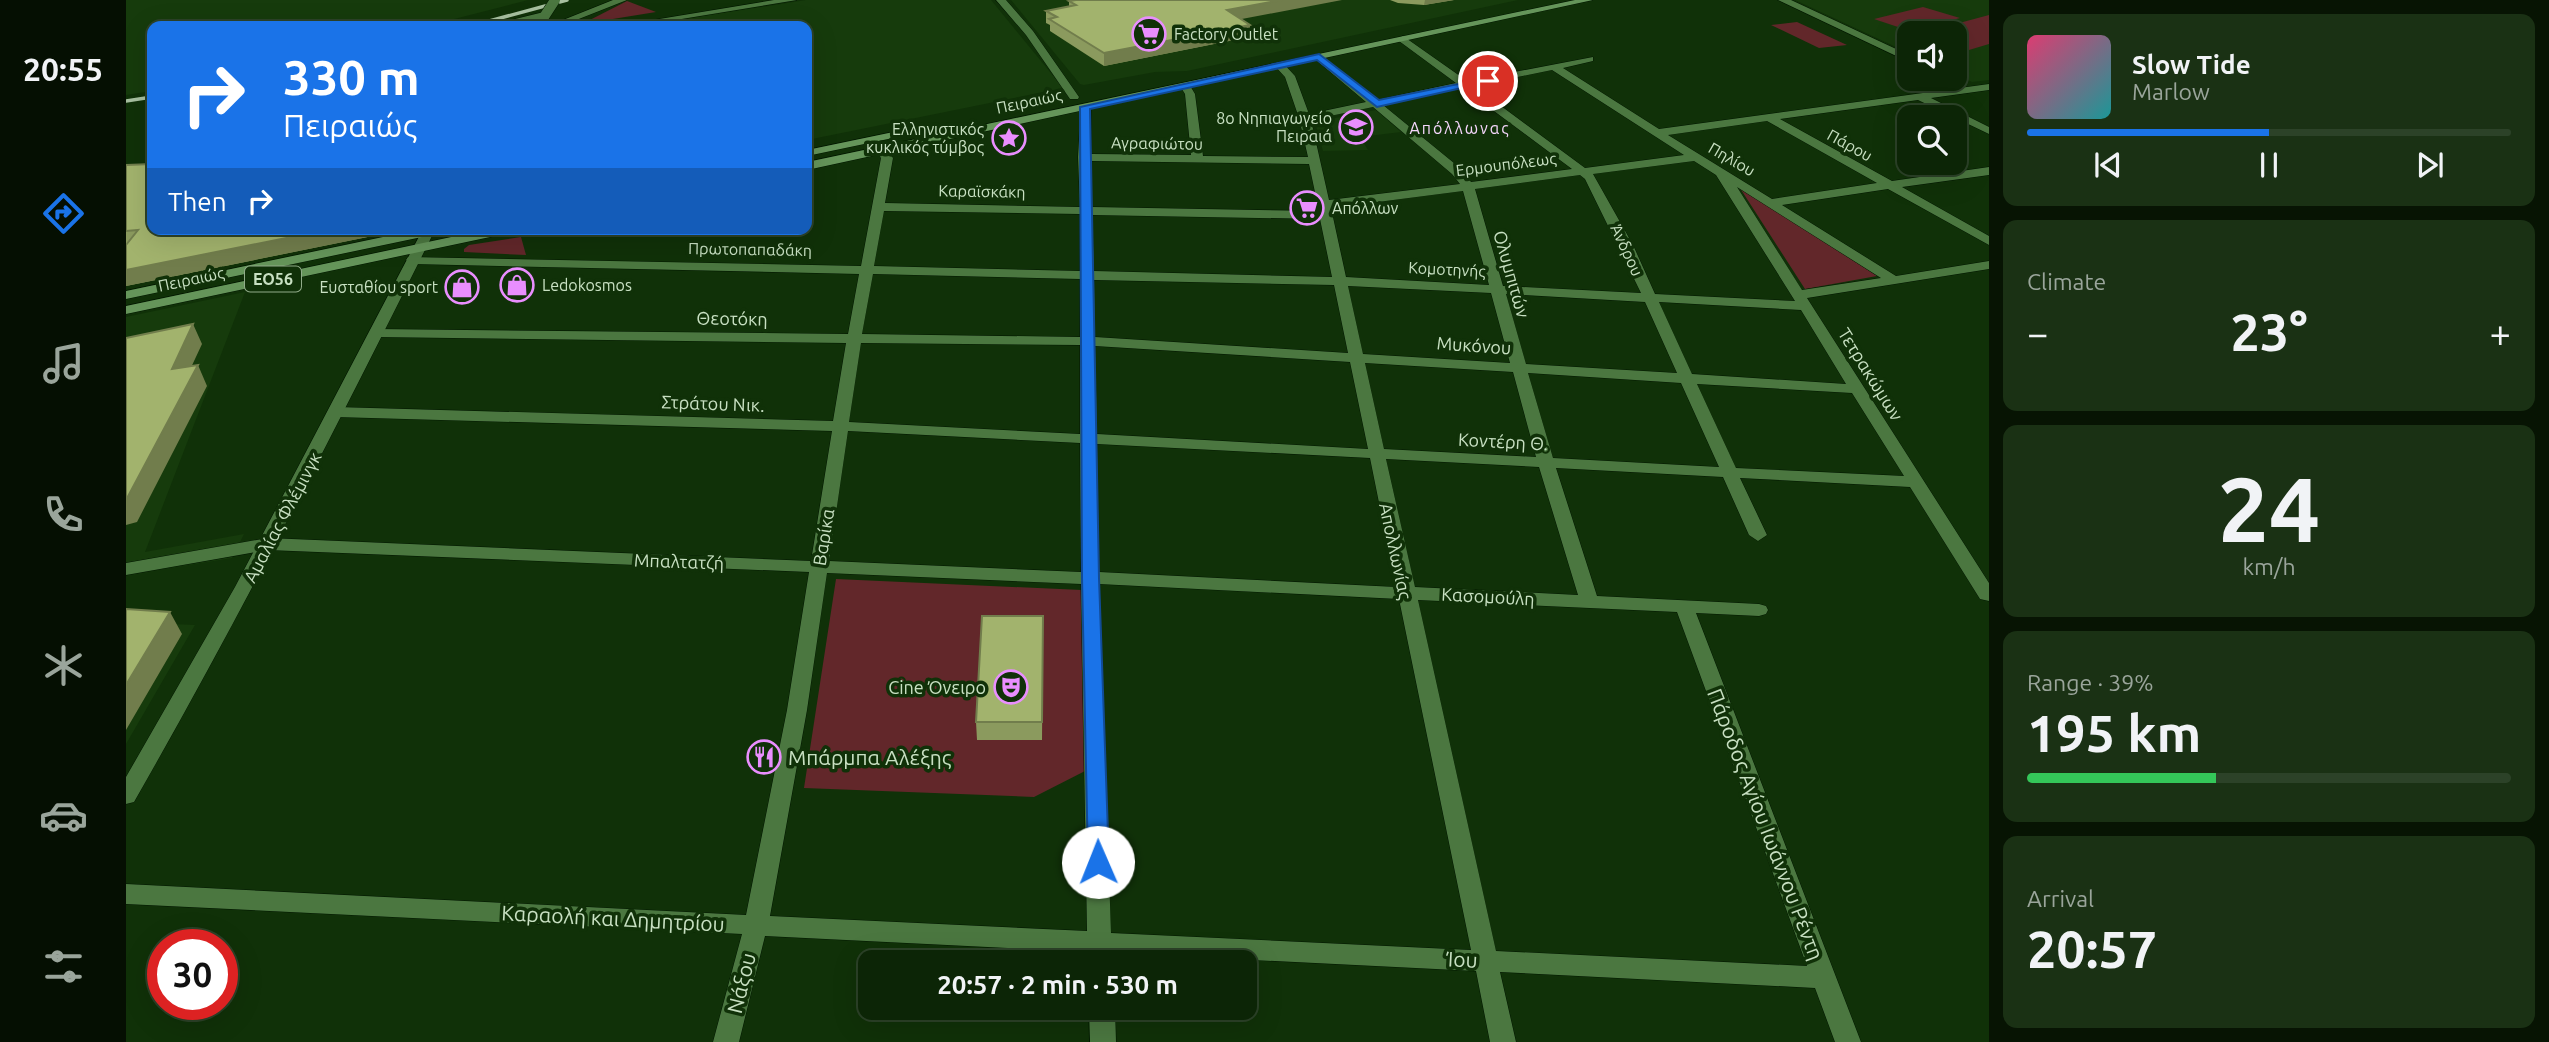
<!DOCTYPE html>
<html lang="en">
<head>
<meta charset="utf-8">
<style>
  :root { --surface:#0c2506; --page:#1a3114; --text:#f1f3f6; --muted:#9aa59b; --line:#2c4228; --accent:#1a73e8 }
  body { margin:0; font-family:Ubuntu,sans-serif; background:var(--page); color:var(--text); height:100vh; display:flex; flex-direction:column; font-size:26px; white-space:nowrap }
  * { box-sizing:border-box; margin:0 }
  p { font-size:23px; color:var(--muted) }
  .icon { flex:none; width:38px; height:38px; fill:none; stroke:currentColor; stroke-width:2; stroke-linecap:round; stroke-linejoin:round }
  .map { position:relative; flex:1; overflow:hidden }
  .panel { display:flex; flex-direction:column; gap:14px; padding:14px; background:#071403; width:560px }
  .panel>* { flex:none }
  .hud { position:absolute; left:21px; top:21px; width:665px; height:214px; border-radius:14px; box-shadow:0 7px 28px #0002,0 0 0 2px var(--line); background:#1a73e8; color:#fff; overflow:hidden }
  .tools { position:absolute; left:1771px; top:21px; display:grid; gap:14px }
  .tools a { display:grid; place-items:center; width:70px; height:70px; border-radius:14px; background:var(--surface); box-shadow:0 7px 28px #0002,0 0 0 2px var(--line); font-size:35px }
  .speed { position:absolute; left:21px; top:929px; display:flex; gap:14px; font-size:35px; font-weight:700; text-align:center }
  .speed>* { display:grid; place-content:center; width:91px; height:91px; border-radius:50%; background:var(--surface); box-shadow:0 7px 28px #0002,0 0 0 2px var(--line); line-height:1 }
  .speed .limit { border:10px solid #d22; background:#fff; color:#111 }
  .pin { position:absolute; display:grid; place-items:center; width:60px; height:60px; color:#fff; margin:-30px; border:4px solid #fff; border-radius:50%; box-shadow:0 2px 7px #0007 }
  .me { position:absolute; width:77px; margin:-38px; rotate:359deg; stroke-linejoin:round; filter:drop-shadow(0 0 5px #0008) }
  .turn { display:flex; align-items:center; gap:24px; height:147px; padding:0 21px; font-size:32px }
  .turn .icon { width:91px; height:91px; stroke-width:2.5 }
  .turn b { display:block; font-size:49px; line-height:60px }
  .then { display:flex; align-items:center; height:66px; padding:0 21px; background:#0003; gap:14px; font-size:26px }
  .big { font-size:52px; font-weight:700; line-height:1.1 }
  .panel .card { flex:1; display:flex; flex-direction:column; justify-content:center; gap:10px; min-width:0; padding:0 24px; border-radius:14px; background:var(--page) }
  .panel .dial { align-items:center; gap:0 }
  .dial b { font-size:91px; line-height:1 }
  .song { display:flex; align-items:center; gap:21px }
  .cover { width:84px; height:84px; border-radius:10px; background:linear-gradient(135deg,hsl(340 70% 55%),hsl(180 70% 35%)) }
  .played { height:7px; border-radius:4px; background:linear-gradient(90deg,var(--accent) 50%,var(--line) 50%) }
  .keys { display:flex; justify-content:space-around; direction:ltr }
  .heat { display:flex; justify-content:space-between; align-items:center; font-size:38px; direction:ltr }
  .charge { height:10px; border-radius:5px; background:linear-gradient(90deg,#34c759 39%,var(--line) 0) }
  .trip { position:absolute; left:732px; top:950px; width:399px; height:70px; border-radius:14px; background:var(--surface); box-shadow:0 7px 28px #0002,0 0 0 2px var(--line); font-weight:700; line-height:70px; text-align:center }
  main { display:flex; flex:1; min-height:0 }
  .tab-bar { display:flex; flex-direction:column; width:126px; justify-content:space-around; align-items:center; background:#050f02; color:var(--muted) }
  .tab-bar .icon { width:49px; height:49px }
  .tab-bar .on { color:var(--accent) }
  .tab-bar b { font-size:32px; color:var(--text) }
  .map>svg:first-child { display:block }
  .built { fill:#163b0c }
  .green { fill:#62272a }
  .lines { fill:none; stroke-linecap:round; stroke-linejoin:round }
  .street-casing { stroke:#021700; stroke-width:1 }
  .secondary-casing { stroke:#021700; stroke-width:1 }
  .primary-casing { stroke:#021700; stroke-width:1 }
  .street { fill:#4b7740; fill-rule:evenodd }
  .secondary { fill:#4b7740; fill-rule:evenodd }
  .primary { fill:#65955a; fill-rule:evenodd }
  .rail { stroke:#a7c0a0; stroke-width:3.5 }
  .street-bridge-casing { stroke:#021700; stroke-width:11; stroke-linecap:butt }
  .street-bridge { stroke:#4b7740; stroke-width:10 }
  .wall { fill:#8b9a5e }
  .shaded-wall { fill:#717d4c }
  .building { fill:#a2b36d; stroke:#717d4c; stroke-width:2 }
  .route { fill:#1a73e8; stroke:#114b97; stroke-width:2 }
  .labels { text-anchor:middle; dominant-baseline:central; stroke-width:7; stroke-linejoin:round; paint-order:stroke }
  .far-poi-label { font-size:16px; fill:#c8e0c2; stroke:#103108; text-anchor:start }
  .far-street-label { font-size:16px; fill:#c8e0c2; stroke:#103108 }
  .far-neighbourhood-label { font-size:16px; letter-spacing:2px; fill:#f5d6fc; stroke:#103108 }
  .shield { fill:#103108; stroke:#91ac8a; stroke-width:2 }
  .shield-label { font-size:16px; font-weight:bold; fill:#c8e0c2 }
  .street-label { font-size:18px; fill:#c8e0c2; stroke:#103108 }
  .poi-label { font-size:18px; fill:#c8e0c2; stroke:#103108; text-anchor:end }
  .near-poi-label { font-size:21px; fill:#c8e0c2; stroke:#103108; text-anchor:start }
  .near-street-label { font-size:21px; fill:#c8e0c2; stroke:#103108 }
</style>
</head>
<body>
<main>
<nav class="tab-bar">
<b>20:55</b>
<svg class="icon on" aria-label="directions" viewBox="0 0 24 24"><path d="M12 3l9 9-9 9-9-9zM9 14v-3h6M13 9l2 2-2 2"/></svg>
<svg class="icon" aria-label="music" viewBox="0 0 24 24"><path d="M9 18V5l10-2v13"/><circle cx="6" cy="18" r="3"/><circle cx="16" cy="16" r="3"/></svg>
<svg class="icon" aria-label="phone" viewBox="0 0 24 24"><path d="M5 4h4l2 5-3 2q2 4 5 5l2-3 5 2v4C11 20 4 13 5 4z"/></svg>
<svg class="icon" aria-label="climate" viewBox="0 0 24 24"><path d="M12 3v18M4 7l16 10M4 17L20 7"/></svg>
<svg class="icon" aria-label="car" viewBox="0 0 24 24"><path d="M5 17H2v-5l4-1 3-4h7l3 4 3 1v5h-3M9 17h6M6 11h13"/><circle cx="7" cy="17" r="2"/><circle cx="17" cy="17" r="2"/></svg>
<svg class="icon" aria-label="filters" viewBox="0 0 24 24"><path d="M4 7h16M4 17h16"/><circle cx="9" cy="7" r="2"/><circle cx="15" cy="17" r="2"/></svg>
</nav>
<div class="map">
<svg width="1863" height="1042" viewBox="0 0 1863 1042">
  <rect width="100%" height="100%" fill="#103108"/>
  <path class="built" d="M 0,0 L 402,0 L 301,26 L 26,26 L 26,91 L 0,95 Z
    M 680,0 L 865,0 L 937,88 L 681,140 L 681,26 L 514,26 Z
    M 885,0 L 1392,0 L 1061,71 L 1029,72 L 958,85 L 954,84 Z
    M 1669,0 L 1863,0 L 1863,80 L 1846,82 L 1829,74 L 1829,33 L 1783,33 L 1783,53 Z
    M 1250,110 L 1275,132 L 1234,137 L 1242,150 L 1197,151 L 1189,122 Z
    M 119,292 L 19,552 L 118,534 L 106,558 L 0,575 L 0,317 Z
    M 0,622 L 69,625 L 0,744 Z"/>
  <path class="green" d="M 501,1 L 530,12 L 456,24 Z
    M 1797,7 L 1834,18 L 1784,31 L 1748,19 Z
    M 1863,15 L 1863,44 L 1843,50 L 1829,46 L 1829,33 L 1796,33 Z
    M 1671,22 L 1721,45 L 1693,48 L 1645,25 Z
    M 1612,185 L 1751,276 L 1679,289 Z
    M 395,237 L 400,255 L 338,252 L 338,249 L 343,245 Z
    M 710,579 L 956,590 L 961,770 L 908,797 L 678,788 Z"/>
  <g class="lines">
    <defs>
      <path id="street" d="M 487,0 L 501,0 L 435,26 L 422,26 Z
        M 648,0 L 671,0 L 513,26 L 491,26 Z
        M 870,0 L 880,0 L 907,31 L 953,97 L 952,99 L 944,99 L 900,35 Z
        M 1652,0 L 1665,0 L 1783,55 L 1783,62 Z
        M 1277,36 L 1341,81 L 1467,57 L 1467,61 L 1437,68 L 1533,129 L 1863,84 L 1863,90 L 1805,98 L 1863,127 L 1863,134 L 1792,100 L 1654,119 L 1766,181 L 1863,167 L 1863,175 L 1776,187 L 1863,236 L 1863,245 L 1762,189 L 1656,205 L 1770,276 L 1863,261 L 1863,269 L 1681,298 L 1863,583 L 1863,601 L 1854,599 L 1784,487 L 1614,478 L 1641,535 L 1632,541 L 1623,535 L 1597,477 L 1430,468 L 1471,596 L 1633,604 L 1640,606 L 1642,610 L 1640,614 L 1633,616 L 1570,613 L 1735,1042 L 1709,1042 L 1689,988 L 1374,972 L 1390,1042 L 1364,1042 L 1350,971 L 986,953 L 986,962 L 962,962 L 962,952 L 639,936 L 613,1042 L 587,1042 L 616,934 L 0,904 L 0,884 L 620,915 L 661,710 L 683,572 L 142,550 L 0,575 L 0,563 L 142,538 L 685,561 L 706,431 L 210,417 L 202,412 L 210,407 L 707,421 L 720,343 L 250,337 L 243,333 L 250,329 L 722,334 L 733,274 L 287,264 L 280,260 L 282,257 L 735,266 L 755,158 L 749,150 L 751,148 L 759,148 L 767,158 L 759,203 L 954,207 L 952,157 L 955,105 L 965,107 L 965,154 L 1065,155 L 1059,94 L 1054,86 L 1059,83 L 1063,84 L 1069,94 L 1077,156 L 1182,157 L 1173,118 L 1159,77 L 1148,65 L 1149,63 L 1157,63 L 1169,76 L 1183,114 L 1240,102 L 1189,59 L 1188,57 L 1193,54 L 1251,100 L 1330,83 L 1273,41 L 1272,39 ZM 1426,70 L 1558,155 L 1459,168 L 1348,86 ZM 1337,88 L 1446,169 L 1345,182 L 1334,168 L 1257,105 ZM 1247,107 L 1326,174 L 1334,184 L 1203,200 L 1185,120 ZM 1641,121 L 1751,183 L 1646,199 L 1542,135 ZM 965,161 L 1183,164 L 1193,211 L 966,207 ZM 1568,161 L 1590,175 L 1669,301 L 1529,294 L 1507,245 L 1467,174 ZM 1454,175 L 1459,179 L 1515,293 L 1377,286 L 1349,189 ZM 1611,187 L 1755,278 L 1676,290 ZM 1337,191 L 1363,285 L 1220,277 L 1205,208 ZM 758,211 L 954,214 L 954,271 L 748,266 ZM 966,215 L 1194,219 L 1206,277 L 968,271 ZM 747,274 L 954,279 L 954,337 L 736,334 ZM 968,280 L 1208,285 L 1222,353 L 969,337 ZM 1222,286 L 1365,293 L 1384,363 L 1237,354 ZM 1380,294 L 1519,302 L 1551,373 L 1400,364 ZM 1533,302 L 1675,310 L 1720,384 L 1566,374 ZM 735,343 L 954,345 L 954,434 L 723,422 ZM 969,346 L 1224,362 L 1242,449 L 971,434 ZM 1239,363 L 1387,372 L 1410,457 L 1258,449 ZM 1402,373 L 1555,383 L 1593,467 L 1427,458 ZM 1571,384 L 1726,393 L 1778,476 L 1610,468 ZM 722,431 L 954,443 L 955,572 L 703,561 ZM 971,444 L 1244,458 L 1270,587 L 973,572 ZM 1260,459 L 1413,467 L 1452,595 L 1289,587 ZM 701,573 L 955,584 L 961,931 L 644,916 L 681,710 ZM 973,584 L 1273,599 L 1345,950 L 985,933 ZM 1292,600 L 1551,612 L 1681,966 L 1370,951 Z
        M 963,1008 L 989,1008 L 990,1042 L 964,1042 Z"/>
      <path id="secondary" d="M 297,229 L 307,229 L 308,232 C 212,424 115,615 8,802 L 0,804 L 0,777 L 109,587 Z"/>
      <path id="primary" d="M 1449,0 L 1467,0 L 681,170 L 681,162 Z
        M 801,125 L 807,128 L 805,130 L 681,156 L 681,150 Z
        M 295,229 L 321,229 L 315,233 L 0,299 L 0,291 Z
        M 363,229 L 389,229 L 383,233 L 0,314 L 0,306 Z"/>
    </defs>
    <use href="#street" class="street-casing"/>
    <use href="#secondary" class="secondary-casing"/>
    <use href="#primary" class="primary-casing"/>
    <use href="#street" class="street"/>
    <use href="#secondary" class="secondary"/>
    <use href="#primary" class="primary"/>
    <path class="rail" d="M 345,26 L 441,0
      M 0,101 L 26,97"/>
    <defs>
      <path id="street-bridge" d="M 382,26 L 418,17 L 429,0"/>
    </defs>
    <use href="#street-bridge" class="street-bridge-casing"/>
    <use href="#street-bridge" class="street-bridge"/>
  </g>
  <path class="wall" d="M 1264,0 L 1328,0 L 1298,5 L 1272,3 Z
    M 943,1 L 1115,19 L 1124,25 L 1123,37 L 978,66 L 924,31 L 924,25 L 920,23 L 920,11 L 943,7 Z
    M 0,165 L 281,229 L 0,286 Z
    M 917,616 L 916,740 L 851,740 L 850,722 Z"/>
  <path class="shaded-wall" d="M 1156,0 L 1216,0 L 1100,22 L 1101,10 Z
    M 1299,0 L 1328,0 L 1298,5 Z
    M 1124,25 L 1123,37 L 978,66 L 978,53 Z
    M 205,229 L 281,229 L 0,286 L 0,270 Z
    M 67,324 L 76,344 L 55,389 L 46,369 Z
    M 72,365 L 81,386 L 11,522 L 0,525 L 0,500 Z
    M 44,612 L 56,634 L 0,730 L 0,685 Z"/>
  <path class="building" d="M 950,0 L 1156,0 L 1101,10 L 1124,25 L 978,53 L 923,19 L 931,17 L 920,11 L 950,5 L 943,1 Z
    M 26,164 L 26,229 L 205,229 L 0,270 L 0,245 L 12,230 L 0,231 L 0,165 Z
    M 67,324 L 46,369 L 72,365 L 0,500 L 0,338 Z
    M 0,609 L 44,612 L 0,685 Z
    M 856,616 L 917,616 L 916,722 L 850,722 Z"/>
  <path class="route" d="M 1193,54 L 1253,100 L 1362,78 L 1367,81 L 1251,107 L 1191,60 L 964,109 L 973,578 L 983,862 L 980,867 L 972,870 L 965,867 L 962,862 L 956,578 L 954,107 Z"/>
  <defs>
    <symbol id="supermarket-ring" viewBox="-11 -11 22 22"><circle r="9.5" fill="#103108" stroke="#e98efe" stroke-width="1.5"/><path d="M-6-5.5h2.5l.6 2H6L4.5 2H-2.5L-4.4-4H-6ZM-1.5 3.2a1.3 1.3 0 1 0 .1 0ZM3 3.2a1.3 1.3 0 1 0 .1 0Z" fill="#e98efe"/></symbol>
    <symbol id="school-ring" viewBox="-11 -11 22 22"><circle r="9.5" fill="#103108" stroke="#e98efe" stroke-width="1.5"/><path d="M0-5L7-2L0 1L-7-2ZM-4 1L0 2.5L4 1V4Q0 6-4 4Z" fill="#e98efe"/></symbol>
    <symbol id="sight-ring" viewBox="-11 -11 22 22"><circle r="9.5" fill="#103108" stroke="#e98efe" stroke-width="1.5"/><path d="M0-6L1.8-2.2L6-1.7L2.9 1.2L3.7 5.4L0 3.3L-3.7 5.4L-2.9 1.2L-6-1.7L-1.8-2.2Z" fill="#e98efe"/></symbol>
    <symbol id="shop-ring" viewBox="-11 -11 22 22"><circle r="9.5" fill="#103108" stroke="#e98efe" stroke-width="1.5"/><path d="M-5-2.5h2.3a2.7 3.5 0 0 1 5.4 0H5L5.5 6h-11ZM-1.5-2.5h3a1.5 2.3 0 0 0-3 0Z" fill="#e98efe"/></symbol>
    <symbol id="theatre-ring" viewBox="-11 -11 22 22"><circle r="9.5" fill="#103108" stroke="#e98efe" stroke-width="1.5"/><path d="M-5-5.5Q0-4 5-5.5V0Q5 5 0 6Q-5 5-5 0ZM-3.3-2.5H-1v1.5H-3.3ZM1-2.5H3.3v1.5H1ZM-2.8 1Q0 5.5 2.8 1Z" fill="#e98efe"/></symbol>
    <symbol id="restaurant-ring" viewBox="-11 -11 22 22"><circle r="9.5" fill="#103108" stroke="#e98efe" stroke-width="1.5"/><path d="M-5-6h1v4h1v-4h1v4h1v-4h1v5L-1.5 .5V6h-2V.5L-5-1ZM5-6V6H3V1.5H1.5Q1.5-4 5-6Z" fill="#e98efe"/></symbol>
  </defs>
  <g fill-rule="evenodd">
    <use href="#supermarket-ring" x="1004" y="15" width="38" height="38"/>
    <use href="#school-ring" x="1211" y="108" width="38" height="38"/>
    <use href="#sight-ring" x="864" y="119" width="38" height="38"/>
    <use href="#supermarket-ring" x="1162" y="189" width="38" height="38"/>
    <use href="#shop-ring" x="372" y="266" width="38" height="38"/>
    <use href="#shop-ring" x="317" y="268" width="38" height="38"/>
    <use href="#theatre-ring" x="866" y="668" width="38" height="38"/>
    <use href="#restaurant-ring" x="619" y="738" width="38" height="38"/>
  </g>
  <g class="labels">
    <g class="far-poi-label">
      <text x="1048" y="34">Factory Outlet</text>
      <text x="1206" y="118" text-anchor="end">8ο Νηπιαγωγείο<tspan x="1206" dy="18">Πειραιά</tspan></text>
      <text x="858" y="129" text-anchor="end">Ελληνιστικός<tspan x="858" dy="18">κυκλικός τύμβος</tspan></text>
      <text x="1206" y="208">Απόλλων</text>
      <text x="416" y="285">Ledokosmos</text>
      <text x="312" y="287" text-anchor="end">Ευσταθίου sport</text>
    </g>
    <g class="far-street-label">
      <text transform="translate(903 101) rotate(-12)">Πειραιώς</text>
      <text transform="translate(1031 143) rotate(1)">Αγραφιώτου</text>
      <text transform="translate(1724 145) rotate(29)">Πάρου</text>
      <text transform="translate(1606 159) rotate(30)">Πηλίου</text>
      <text transform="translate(1380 164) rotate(-7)">Ερμουπόλεως</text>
      <text transform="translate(856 191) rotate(1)">Καραϊσκάκη</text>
      <text transform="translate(624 249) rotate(1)">Πρωτοπαπαδάκη</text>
      <text transform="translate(1501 250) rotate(65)">Άνδρου</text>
      <text transform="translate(1321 269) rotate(3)">Κομοτηνής</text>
      <text transform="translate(65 279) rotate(-12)">Πειραιώς</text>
    </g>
    <g class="far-neighbourhood-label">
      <text x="1334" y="128">Απόλλωνας</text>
    </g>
    <rect class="shield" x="119" y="266.5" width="56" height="25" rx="5"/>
    <g class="shield-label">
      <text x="147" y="279">ΕΟ56</text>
    </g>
    <g class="street-label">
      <text transform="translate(1386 274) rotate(74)">Ολυμπιτών</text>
      <text transform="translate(606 318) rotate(1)">Θεοτόκη</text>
      <text transform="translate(1348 345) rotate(4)">Μυκόνου</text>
      <text transform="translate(1745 374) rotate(58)">Τετρακώμων</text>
      <text transform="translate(587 403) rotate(2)">Στράτου Νικ.</text>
      <text transform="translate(1377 441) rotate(3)">Κοντέρη Θ.</text>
      <text transform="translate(156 517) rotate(-62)">Αμαλίας Φλέμινγκ</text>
      <text transform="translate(697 537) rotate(-81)">Βαρίκα</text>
      <text transform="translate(1270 551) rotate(78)">Απολλωνίας</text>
      <text transform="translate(553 561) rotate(2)">Μπαλτατζή</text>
      <text transform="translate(1362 596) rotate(3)">Κασομούλη</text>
    </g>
    <g class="poi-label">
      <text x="860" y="687">Cine Όνειρο</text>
    </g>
    <g class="near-poi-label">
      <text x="662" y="757">Μπάρμπα Αλέξης</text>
    </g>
    <g class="near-street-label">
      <text transform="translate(1640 824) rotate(69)">Πάροδος Αγίου Ιωάννου Ρέντη</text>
      <text transform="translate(487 918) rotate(3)">Καραολή και Δημητρίου</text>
      <text transform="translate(1336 959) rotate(3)">Ίου</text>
      <text transform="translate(615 983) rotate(-76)">Νάξου</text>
    </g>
  </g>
</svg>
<div class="tools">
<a><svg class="icon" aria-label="sound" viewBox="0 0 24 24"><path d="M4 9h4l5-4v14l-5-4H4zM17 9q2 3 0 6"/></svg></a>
<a><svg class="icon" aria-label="search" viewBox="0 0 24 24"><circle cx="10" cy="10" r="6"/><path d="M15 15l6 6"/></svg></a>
</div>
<div class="speed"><div class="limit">30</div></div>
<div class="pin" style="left:1362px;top:81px;background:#d93025"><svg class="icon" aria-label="arrive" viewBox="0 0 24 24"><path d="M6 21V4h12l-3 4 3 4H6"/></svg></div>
<svg class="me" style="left:972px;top:862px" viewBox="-20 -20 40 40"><circle r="19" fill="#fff"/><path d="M0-13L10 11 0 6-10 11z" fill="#1a73e8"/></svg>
<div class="trip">20:57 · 2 min · 530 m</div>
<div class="hud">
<div class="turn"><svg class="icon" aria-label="right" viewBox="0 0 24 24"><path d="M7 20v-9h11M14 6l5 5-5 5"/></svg><div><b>330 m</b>Πειραιώς</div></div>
<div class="then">Then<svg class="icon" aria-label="right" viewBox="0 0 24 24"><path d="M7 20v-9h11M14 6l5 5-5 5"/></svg></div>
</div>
</div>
<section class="panel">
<div class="card">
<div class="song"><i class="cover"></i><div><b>Slow Tide</b><p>Marlow</p></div></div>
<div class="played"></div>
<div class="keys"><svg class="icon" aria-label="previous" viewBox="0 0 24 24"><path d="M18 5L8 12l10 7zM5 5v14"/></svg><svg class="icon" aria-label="pause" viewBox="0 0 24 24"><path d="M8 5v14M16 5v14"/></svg><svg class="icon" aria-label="next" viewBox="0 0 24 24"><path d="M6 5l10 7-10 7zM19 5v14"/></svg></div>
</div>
<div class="card"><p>Climate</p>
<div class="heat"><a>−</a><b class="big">23°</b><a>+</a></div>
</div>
<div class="card dial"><b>24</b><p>km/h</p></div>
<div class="card"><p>Range · 39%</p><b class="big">195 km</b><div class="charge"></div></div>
<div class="card"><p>Arrival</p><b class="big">20:57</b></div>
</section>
</main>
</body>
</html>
